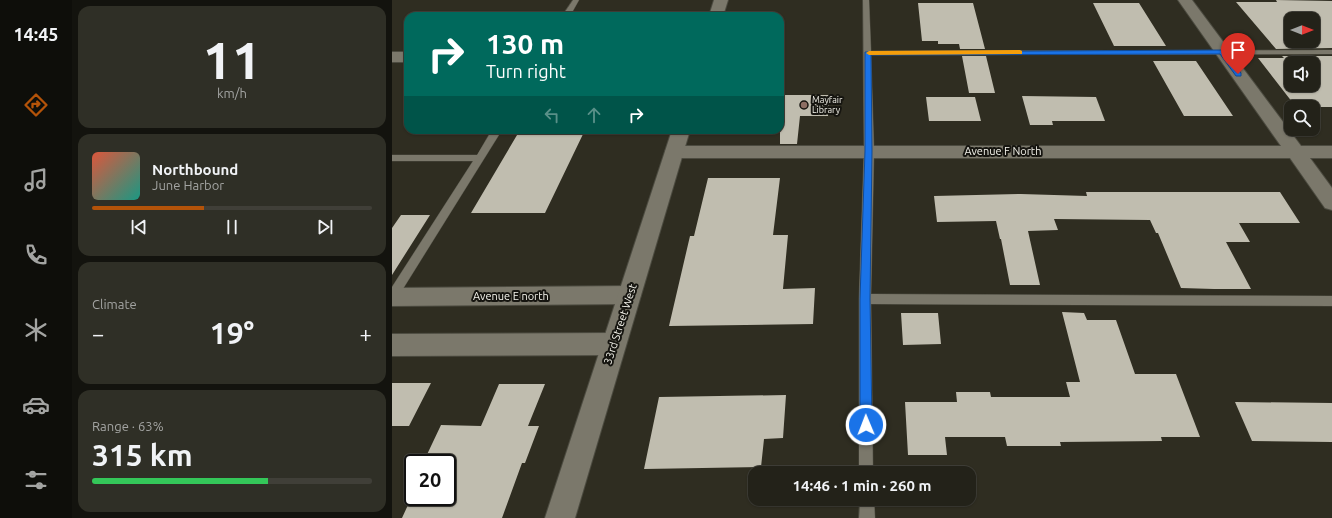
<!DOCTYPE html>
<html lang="en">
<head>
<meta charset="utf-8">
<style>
  :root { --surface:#232219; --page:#2f2f26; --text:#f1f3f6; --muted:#a3a4a2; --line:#403f38; --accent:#b45309 }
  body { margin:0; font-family:Ubuntu,sans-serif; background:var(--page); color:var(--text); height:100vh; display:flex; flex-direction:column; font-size:15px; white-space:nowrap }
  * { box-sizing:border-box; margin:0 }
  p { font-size:13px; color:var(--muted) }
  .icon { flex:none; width:22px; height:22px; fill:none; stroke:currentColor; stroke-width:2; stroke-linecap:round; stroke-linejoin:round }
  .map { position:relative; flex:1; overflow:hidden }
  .drawer { display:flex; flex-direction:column; gap:6px; padding:6px; background:#13130e; width:320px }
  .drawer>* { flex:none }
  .top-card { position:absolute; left:12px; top:12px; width:380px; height:122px; border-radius:12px; box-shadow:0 1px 3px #0004,0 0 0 1px var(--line); background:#00695c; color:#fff; overflow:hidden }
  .needle { width:26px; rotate:90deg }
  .fabs { position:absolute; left:892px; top:12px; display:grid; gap:8px }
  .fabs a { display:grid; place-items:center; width:36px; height:36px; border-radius:8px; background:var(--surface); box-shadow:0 1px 3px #0004,0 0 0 1px var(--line); font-size:20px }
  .speed { position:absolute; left:12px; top:454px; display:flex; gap:8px; font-size:20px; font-weight:700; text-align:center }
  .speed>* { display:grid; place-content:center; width:52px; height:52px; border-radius:50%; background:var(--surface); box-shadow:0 1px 3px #0004,0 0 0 1px var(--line); line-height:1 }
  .speed .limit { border:2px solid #111; border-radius:6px; background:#fff; color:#111 }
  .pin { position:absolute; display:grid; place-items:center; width:34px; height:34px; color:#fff; margin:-41px -17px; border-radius:50% 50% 50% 0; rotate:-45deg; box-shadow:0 0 4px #0007 }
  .pin .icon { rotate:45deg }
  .me { position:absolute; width:44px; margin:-22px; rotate:359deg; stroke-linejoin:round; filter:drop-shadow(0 0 3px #0008) }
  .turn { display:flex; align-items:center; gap:14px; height:84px; padding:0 16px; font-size:18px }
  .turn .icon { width:52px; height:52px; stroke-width:2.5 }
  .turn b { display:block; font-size:28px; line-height:34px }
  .lanes { display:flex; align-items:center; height:38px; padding:0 16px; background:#0003; justify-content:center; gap:20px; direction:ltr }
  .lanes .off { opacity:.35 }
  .big { font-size:30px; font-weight:700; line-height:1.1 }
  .drawer .tile { flex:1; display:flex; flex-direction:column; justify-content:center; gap:6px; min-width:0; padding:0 14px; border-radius:12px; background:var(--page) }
  .drawer .dial { align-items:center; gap:0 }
  .dial b { font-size:52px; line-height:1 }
  .song { display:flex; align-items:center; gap:12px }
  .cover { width:48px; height:48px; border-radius:6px; background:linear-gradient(135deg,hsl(10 70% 55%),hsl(170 70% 35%)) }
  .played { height:4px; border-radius:2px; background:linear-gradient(90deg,var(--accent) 40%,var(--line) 40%) }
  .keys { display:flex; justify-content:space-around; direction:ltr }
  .heat { display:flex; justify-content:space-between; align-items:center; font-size:22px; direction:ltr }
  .charge { height:6px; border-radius:3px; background:linear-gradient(90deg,#34c759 63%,var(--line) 0) }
  .trip { position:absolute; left:356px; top:466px; width:228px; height:40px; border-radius:12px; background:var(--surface); box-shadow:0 1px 3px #0004,0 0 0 1px var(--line); font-weight:700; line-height:40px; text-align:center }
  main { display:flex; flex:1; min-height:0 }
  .tabs { display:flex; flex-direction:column; width:72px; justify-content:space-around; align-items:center; background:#0e0e0a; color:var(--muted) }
  .tabs .icon { width:28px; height:28px }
  .tabs .on { color:var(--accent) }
  .tabs b { font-size:18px; color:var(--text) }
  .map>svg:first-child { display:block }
  .building { fill:#c0bdaf; fill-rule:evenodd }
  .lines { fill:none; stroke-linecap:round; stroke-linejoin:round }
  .service-casing { stroke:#4c4b40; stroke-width:1 }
  .minor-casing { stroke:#4c4b40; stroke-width:2 }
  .secondary-casing { stroke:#4c4b40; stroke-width:2 }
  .service { fill:#7b786b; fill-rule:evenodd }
  .minor { fill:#7b786b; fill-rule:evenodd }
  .secondary { fill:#7b786b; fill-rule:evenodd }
  .route { fill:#1a73e8; stroke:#114b97 }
  .slow { fill:#f59e0b }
  .education-dot { fill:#8d6e63; stroke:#161510; stroke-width:1.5 }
  .labels { text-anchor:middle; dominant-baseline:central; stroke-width:4; stroke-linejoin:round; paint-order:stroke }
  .far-poi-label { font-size:9px; fill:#f5f4ec; stroke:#161510; text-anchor:start }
  .street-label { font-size:11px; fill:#f5f4ec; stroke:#161510 }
</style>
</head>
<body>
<main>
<nav class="tabs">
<b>14:45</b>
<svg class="icon on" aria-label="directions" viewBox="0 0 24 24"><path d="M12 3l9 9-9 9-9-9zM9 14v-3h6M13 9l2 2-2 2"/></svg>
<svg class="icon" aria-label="music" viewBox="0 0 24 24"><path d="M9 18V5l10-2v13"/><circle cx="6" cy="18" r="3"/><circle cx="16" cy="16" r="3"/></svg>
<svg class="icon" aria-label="phone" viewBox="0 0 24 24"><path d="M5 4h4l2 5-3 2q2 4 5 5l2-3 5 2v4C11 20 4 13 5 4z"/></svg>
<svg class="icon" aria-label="climate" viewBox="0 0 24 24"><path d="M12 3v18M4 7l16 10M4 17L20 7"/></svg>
<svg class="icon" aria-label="car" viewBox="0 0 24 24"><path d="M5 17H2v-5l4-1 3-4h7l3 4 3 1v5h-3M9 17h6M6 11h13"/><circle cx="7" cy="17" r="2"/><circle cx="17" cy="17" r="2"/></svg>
<svg class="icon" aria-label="filters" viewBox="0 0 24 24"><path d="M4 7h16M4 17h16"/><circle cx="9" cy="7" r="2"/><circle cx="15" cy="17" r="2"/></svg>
</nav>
<section class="drawer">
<div class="tile dial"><b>11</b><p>km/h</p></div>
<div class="tile">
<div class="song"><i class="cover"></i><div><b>Northbound</b><p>June Harbor</p></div></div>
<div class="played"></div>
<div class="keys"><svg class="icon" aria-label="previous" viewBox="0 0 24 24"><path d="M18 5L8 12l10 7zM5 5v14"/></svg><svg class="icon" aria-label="pause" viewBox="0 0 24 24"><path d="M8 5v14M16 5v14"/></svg><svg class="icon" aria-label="next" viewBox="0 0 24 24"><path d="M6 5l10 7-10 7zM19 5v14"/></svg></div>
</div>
<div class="tile"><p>Climate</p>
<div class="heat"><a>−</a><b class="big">19°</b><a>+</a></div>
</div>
<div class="tile"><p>Range · 63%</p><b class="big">315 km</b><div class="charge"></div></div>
</section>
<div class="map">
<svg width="940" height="518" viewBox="0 0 940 518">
  <rect width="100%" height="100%" fill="#2f2d21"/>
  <path class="building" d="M 884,0 L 940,1 L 940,48 L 884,49 L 844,2 L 885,2 ZM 899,19 L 921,19 L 921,41 L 899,41 Z
    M 526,3 L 581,3 L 593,49 L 568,49 L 567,44 L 546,44 L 546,41 L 530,41 Z
    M 701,3 L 747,3 L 774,46 L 722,46 Z
    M 570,56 L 594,56 L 603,93 L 577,93 Z
    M 890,56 L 940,56 L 940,107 L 904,107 L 866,58 L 892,58 ZM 899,63 L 921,63 L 921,85 L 899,85 Z
    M 761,61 L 804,61 L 841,116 L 792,116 Z
    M 388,95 L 437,95 L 436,116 L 408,116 L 405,144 L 388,144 Z
    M 630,96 L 704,97 L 713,121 L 660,121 L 661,125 L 638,125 Z
    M 534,97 L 583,97 L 589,121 L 537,121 Z
    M 128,130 L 193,130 L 153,213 L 79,213 Z
    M 316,178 L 388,178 L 381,235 L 396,235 L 391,289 L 423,288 L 421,324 L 277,326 L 298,236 L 302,236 Z
    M 694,192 L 888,192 L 908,223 L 847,223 L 858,242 L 834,242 L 859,289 L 822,289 L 789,288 L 766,233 L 764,233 L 758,220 L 662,219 L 666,230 L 636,231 L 648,285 L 618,285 L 609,239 L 608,239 L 604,221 L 545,222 L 542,196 L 629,194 L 695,196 Z
    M 9,215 L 38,215 L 0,275 L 0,228 Z
    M 670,312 L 692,313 L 695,320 L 724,320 L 743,374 L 784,374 L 808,437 L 769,437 L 770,441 L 668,442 L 669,446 L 615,446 L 613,437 L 553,437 L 555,455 L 516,455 L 513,402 L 565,402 L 564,392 L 598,392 L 599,397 L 678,397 L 674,382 L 688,382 Z
    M 509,313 L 546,313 L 549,344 L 511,345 Z
    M 0,383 L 39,383 L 17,426 L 0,426 Z
    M 107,384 L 153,384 L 136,426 L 147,426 L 133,463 L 130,463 L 110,518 L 10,518 L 21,494 L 21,497 L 55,497 L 55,463 L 31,463 L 49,425 L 89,426 Z
    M 394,395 L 391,438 L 372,439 L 369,467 L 252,469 L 267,397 Z
    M 843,402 L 940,403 L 940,442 L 860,441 Z"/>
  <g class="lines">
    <defs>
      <path id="service" d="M 181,0 L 187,0 L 178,16 L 170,16 Z
        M 471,0 L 477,0 L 479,51 L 940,50 L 940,54 L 479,55 L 482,151 L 479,294 L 940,296 L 940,306 L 479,304 L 481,473 L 467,473 L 467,299 L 472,151 Z
        M 100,130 L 110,130 L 4,300 L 0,302 L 0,287 L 81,161 L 0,161 L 0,155 L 85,155 Z
        M 468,499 L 482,499 L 483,518 L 467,518 Z"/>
      <path id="minor" d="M 786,0 L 800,0 L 909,146 L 940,146 L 940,158 L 918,158 L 940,188 L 940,210 L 933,208 L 898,158 L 282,158 L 275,156 L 273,152 L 275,148 L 282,146 L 889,146 Z
        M 0,52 L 16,52 L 16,62 L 0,62 Z
        M 237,286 L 245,288 L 249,295 L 245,302 L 237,304 L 0,306 L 0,288 Z
        M 221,333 L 230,337 L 233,344 L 230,351 L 221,355 L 0,356 L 0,334 Z"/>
      <path id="secondary" d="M 322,0 L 336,0 L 331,16 L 317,16 Z
        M 280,130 L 298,130 L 183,518 L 153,518 Z"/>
    </defs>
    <use href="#service" class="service-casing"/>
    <use href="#minor" class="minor-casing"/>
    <use href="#secondary" class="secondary-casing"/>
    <use href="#service" class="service"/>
    <use href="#minor" class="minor"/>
    <use href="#secondary" class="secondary"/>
  </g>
  <path class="route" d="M 830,50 L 832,50 L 849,73 L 849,76 L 844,76 L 828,54 L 479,55 L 480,151 L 478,299 L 480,425 L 478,429 L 474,431 L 470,429 L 468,425 L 468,299 L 473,151 L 473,52 Z"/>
  <path class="slow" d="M 628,50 L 630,51 L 630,54 L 477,55 L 474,53 L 477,51 Z"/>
  <circle class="education-dot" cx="412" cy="105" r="4"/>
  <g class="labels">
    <g class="far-poi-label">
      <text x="420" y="100">Mayfair<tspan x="420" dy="10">Library</tspan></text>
    </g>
    <g class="street-label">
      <text x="611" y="151">Avenue F North</text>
      <text x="119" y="296">Avenue E north</text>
      <text transform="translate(228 324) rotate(-72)">33rd Street West</text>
    </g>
  </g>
</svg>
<div class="fabs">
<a><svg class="needle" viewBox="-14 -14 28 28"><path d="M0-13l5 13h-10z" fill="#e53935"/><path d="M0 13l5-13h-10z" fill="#a3a4a2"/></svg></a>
<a><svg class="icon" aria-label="sound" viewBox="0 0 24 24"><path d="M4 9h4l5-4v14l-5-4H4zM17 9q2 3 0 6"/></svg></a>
<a><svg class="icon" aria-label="search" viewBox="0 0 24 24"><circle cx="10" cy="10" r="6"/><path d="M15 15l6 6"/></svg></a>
</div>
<div class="speed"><div class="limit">20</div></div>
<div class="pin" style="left:846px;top:74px;background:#d93025"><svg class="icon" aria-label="arrive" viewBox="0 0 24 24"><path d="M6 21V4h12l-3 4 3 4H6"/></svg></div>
<svg class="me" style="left:474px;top:425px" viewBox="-20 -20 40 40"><circle r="17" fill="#1a73e8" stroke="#fff" stroke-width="3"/><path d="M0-11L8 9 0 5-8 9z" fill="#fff"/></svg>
<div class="trip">14:46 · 1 min · 260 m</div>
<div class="top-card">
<div class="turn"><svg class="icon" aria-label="right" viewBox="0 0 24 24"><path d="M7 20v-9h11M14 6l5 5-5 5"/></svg><div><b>130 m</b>Turn right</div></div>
<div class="lanes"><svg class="icon off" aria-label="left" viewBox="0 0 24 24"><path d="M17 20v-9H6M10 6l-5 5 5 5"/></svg><svg class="icon off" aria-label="ahead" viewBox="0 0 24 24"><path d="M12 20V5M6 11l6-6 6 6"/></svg><svg class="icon" aria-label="right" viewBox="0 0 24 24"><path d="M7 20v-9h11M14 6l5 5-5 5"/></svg></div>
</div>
</div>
</main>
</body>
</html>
